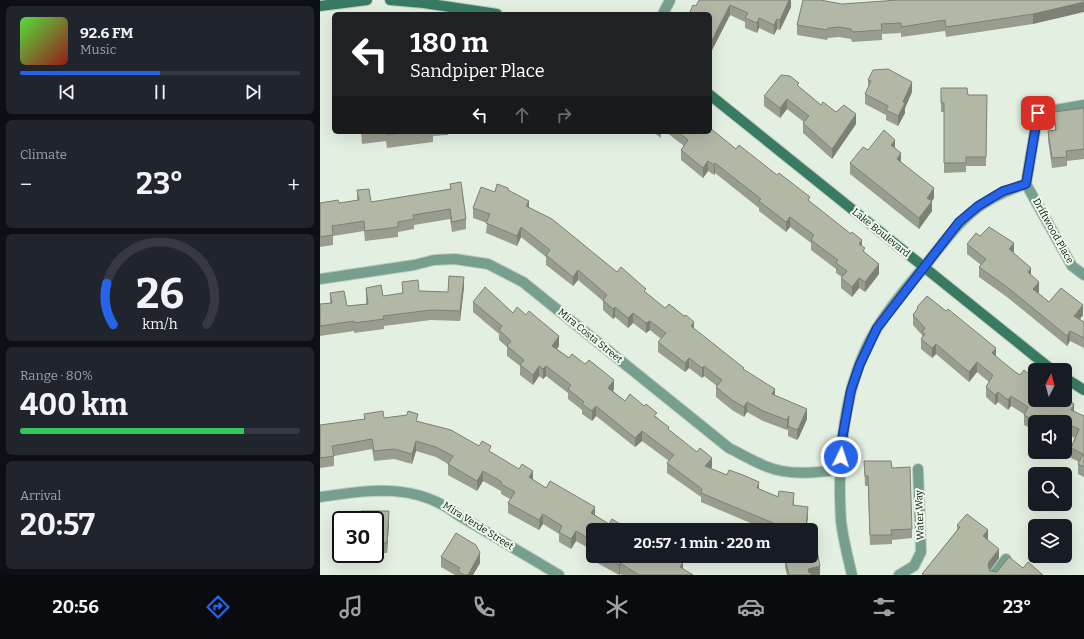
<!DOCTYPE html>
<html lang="en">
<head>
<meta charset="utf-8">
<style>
  :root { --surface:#171b24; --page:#20242c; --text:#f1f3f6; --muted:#9ea1a6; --line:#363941; --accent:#2563eb }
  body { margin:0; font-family:Bitter,serif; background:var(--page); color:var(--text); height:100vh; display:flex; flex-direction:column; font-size:15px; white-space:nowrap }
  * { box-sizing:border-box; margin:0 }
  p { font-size:13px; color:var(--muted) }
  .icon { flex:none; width:22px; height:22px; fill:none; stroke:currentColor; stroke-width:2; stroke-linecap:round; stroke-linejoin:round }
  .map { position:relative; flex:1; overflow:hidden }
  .side { display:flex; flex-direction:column; gap:6px; padding:6px; background:#0d0f14; width:320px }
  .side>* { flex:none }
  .banner { position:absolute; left:12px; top:12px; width:380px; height:122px; border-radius:6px; box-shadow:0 4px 16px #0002; background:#202124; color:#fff; overflow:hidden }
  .needle { width:26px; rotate:6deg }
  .controls { position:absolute; left:708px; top:363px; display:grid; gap:8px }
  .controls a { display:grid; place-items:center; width:44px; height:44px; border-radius:6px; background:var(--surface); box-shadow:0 4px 16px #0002; font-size:20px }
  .speed { position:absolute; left:12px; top:511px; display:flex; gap:8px; font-size:20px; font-weight:700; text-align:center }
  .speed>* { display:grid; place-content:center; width:52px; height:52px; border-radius:50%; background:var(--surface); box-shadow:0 4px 16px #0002; line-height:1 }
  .speed .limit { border:2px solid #111; border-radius:6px; background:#fff; color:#111 }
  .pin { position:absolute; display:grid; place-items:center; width:34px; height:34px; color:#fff; margin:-17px; border-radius:8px; box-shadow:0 2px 6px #0006 }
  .me { position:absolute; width:44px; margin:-22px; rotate:4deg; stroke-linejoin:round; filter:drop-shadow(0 0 3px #0008) }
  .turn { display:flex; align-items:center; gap:14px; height:84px; padding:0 12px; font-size:18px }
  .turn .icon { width:52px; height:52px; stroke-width:2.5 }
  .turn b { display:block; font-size:28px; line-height:34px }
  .lanes { display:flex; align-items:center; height:38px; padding:0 12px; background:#0003; justify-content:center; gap:20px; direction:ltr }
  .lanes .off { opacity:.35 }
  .big { font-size:30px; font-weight:700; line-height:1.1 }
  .side .tile { flex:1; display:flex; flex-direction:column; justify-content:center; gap:6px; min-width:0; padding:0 14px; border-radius:6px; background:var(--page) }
  .side .dial { align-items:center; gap:0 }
  .dial svg { height:104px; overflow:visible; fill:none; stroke:var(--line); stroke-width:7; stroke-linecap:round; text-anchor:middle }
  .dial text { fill:var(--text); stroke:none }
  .song { display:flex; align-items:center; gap:12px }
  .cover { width:48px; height:48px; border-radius:6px; background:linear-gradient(135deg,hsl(110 70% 55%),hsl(0 70% 35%)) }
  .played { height:4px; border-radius:2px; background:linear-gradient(90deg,var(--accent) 50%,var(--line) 50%) }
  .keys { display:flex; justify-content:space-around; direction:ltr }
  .heat { display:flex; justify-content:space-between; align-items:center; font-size:22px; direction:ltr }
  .charge { height:6px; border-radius:3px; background:linear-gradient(90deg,#34c759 80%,var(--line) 0) }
  .trip { position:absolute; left:266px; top:523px; width:232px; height:40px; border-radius:6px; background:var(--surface); box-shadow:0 4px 16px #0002; font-weight:700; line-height:40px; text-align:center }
  .tab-bar { display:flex; height:64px; justify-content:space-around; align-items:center; background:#090b0e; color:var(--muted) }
  .tab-bar .icon { width:28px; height:28px }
  .tab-bar .on { color:var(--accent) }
  .tab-bar b { font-size:18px; color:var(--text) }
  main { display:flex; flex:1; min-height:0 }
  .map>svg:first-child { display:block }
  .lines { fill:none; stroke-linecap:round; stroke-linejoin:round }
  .minor-casing { stroke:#c0cbbf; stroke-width:12 }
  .secondary-casing { stroke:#c0cbbf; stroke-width:12 }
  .minor { stroke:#769f8e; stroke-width:10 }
  .secondary { stroke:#387a62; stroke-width:10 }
  .wall { fill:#999d8f }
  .shaded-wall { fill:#7d8074 }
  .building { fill:#b2b7a6; stroke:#7d8074 }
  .route-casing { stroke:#184099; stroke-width:10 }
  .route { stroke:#2563eb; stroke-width:7 }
  .labels { text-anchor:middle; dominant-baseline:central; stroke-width:4; stroke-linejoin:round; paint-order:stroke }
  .street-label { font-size:10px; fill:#0d110c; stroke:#effdee }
</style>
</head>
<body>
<main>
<section class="side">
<div class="tile">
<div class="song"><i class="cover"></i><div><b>92.6 FM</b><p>Music</p></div></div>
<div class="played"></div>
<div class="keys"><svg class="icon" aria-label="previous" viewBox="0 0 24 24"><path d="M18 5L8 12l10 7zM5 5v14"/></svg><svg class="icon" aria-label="pause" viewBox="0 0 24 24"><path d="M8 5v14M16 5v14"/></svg><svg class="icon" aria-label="next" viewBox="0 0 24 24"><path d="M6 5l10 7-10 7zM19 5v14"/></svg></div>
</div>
<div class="tile"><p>Climate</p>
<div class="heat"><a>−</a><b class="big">23°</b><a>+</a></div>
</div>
<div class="tile dial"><svg viewBox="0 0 100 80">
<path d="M14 69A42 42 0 1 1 86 69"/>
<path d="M14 69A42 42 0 0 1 9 37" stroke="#2563eb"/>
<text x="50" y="56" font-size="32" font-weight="700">26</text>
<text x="50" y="72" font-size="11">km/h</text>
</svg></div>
<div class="tile"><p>Range · 80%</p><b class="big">400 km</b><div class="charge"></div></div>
<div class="tile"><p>Arrival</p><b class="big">20:57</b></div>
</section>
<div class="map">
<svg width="764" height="575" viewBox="0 0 764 575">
  <rect width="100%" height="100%" fill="#e2efe1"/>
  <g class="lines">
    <defs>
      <path id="minor" d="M 343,14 L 350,0
        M 706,184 L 718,113 L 764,105
        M 706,184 L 752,266 L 764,275
        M 0,279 L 94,265 L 114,260 L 135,259 L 168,264 L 203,282 L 409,448 C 421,454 433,461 445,466 C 468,476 497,473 522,469
        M 0,497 C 49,490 96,482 138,515 L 239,575
        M 532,575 C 528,558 523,539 521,521 C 517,458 523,383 557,328 C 571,305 590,283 607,263 C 640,222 654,201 706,184
        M 579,575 L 594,566 L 601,552 L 598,469
        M 674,575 L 686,559"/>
      <path id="secondary" d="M 70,0 L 104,3 L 177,14
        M 0,6 L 47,0
        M 390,95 L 732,370
        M 745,378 L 764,390"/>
    </defs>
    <use href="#minor" class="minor-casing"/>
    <use href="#secondary" class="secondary-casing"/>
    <use href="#minor" class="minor"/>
    <use href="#secondary" class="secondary"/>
  </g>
  <path class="wall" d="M 471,0 L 471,7 L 460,30 L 457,29 L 454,35 L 439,28 L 437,33 L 425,28 L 425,22 L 410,15 L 391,52 L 390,52 L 390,14 L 376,6 Z
    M 764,0 L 713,24 L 626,37 L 625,31 L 581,37 L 581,33 L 562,34 L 562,40 L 532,42 L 531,39 L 519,37 L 508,38 L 507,40 L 477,35 L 477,25 L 522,4 Z
    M 548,80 L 592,92 L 585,108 L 585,113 L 578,126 L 566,120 L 566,115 L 545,104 L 545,94 L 548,88 Z
    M 479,87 L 501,105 L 516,112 L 536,124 L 512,159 L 483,133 L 483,123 L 484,122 L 467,109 L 460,118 L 444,106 L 444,96 Z
    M 621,88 L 648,95 L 667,95 L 666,166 L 646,166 L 646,172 L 624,173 L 624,112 L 621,112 Z
    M 764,108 L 764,159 L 747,161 L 747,166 L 732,168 L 728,140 L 728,131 L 735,130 L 734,121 L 734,112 Z
    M 41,132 L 128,132 L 128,135 L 113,136 L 113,142 L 67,148 L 66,141 L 42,144 Z
    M 333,132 L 341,132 L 341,138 Z
    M 346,132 L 390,132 L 416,149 L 490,202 L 542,246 L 545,253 L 559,274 L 545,292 L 539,288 L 532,297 L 521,288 L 521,278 L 522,277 L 516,273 L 516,269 L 491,250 L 491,243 L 470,227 L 466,232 L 439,211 L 439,208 L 395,173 L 394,175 L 388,171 L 383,178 L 361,160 L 361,150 L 364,146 Z
    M 575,148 L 581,163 L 614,198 L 612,201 L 612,211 L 599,229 L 530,174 L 530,163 L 548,150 Z
    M 130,184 L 146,219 L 146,229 L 132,232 L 130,219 L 94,225 L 94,229 L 78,232 L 78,237 L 45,241 L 44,231 L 13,236 L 13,245 L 0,247 L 0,203 L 19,203 L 37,200 L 37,190 L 51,202 L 130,189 Z
    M 188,191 L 209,207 L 297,272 L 326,293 L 345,308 L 374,329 L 455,395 L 487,419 L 479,437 L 477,440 L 468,436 L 468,428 L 467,430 L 443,421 L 427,412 L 424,417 L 412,410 L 396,397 L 396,387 L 397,386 L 384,376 L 382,378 L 369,368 L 365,372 L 338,352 L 338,342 L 341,339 L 330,330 L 326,333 L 313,323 L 308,328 L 295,317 L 293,319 L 283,310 L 283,301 L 258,280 L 253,286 L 226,265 L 226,257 L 201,237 L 197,246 L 166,233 L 167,223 L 153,218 L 153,208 L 175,192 Z
    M 647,244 L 694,253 L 711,275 L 719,292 L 718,293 L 729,302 L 763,315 L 760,319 L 764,322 L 764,348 L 750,341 L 747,346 L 687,297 L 659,277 L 659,267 L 661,265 L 647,254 Z
    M 82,282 L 99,291 L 128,292 L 144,287 L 140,321 L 111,320 L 64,326 L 64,329 L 34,333 L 34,331 L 0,336 L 0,304 L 10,303 L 10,293 L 27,306 L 46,304 L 46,288 L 63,296 L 82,294 Z
    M 153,302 L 193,313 L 239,346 L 237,349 L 294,389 L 293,391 L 305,401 L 337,417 L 349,430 L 392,467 L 391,469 L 474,503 L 474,505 L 488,517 L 486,530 L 447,530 L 381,502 L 381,497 L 347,473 L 347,463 L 349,461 L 322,441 L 315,447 L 276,416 L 272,421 L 262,414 L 262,410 L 248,399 L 248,393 L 226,376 L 223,379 L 219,376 L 213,385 L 200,375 L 200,366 L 187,356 L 187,347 L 179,340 L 179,334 L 153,312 Z
    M 597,307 L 676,357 L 694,371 L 700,375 L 714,381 L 754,412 L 764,416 L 764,477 L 758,474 L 758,464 L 759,462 L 751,458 L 751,448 L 755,438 L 745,433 L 745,422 L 715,422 L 715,439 L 708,434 L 708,427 L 704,425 L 704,414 L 691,406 L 688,410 L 678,402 L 675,405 L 666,397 L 666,387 L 669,382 L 657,372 L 649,382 L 616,354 L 612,358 L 601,349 L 601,339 L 602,337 L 602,335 L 593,325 L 593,315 L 597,310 Z
    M 44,414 L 64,418 L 98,421 L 159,446 L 171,452 L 213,480 L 289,524 L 310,530 L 273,530 L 273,556 L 354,556 L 363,569 L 373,575 L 302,575 L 300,574 L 299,575 L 272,560 L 272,550 L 256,541 L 251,549 L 239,542 L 239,534 L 223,524 L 219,530 L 188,513 L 188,503 L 190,499 L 181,494 L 181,491 L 163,481 L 157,491 L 128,475 L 128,464 L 116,457 L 96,451 L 92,464 L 74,459 L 54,461 L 52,449 L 14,456 L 14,466 L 0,468 L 0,425 L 44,419 Z
    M 544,461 L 572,468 L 592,529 L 592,538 L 572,540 L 572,544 L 550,545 L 548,486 L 545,486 Z
    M 55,520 L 69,522 L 67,553 L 55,553 Z
    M 637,525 L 668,539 L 667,540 L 679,558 L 670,571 L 677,572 L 703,568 L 723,575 L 602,575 L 602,574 L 637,530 Z
    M 121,557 L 160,563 L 153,575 L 135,575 L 121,567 Z
    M 465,559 L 500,575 L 467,575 L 465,567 Z"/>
  <path class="shaded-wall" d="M 469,0 L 471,0 L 471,7 L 460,30 L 460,20 Z
    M 764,2 L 764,12 L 713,24 L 713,14 Z
    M 410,5 L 410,15 L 391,52 L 391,42 Z
    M 439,18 L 439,28 L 437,33 L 437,23 Z
    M 457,19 L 457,29 L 454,35 L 454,25 Z
    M 592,82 L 592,92 L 585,108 L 585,113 L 578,126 L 578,116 L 583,102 Z
    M 467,99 L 467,109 L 460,118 L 460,108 Z
    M 536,114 L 536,124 L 512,159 L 512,149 Z
    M 575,140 L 575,150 L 571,145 Z
    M 581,153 L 581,163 L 577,159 Z
    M 388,161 L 388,171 L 383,178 L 383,168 Z
    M 395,163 L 395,173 L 394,175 L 394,165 Z
    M 614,188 L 614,198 L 608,206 L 612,201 L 612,211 L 599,229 L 599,218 L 607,198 Z
    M 209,201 L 209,211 L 206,206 Z
    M 470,217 L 470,227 L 466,232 L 466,222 Z
    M 201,227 L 201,237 L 197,246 L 197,236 Z
    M 542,240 L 542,250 L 539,244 Z
    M 694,243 L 694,253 L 689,249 Z
    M 559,264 L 559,274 L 545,292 L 545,282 Z
    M 711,268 L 711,278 L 708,272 Z
    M 258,270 L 258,280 L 253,286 L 253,277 Z
    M 144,277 L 144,287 L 140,321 L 140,311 Z
    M 539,278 L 539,288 L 532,297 L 532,287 Z
    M 719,282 L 719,292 L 713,299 L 713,289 Z
    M 763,305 L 763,315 L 754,326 L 754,316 Z
    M 295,307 L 295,317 L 293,319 L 293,309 Z
    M 313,313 L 313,323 L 308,328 L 308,318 Z
    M 330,321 L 330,330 L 326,333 L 326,323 Z
    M 374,322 L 374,331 L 371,326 Z
    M 750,331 L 750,341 L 747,346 L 747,336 Z
    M 239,336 L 239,346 L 232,355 L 232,346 Z
    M 616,344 L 616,354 L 612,358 L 612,348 Z
    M 676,348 L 676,358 L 672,353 Z
    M 369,358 L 369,368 L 365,372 L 365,363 Z
    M 657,362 L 657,372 L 649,382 L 649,372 Z
    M 219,366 L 219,376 L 213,385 L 213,375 Z
    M 226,366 L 226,376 L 223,379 L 223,369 Z
    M 384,366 L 384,376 L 382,378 L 382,368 Z
    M 294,380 L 294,389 L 288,397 L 288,388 Z
    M 455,389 L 455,399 L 452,394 Z
    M 678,392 L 678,402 L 675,405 L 675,395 Z
    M 691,396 L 691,406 L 688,410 L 688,400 Z
    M 427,402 L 427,412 L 424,417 L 424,407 Z
    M 754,404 L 754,414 L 751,410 Z
    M 276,406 L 276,416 L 272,421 L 272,411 Z
    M 487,409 L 487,419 L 479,437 L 477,440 L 477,430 Z
    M 469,416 L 468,428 L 467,430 L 467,420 Z
    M 322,431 L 322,441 L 315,447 L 315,438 Z
    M 96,441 L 96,451 L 92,464 L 92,454 Z
    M 392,458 L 392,467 L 385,476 L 385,466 Z
    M 163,471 L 163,481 L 157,491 L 157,481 Z
    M 213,471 L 213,481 L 209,477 Z
    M 439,482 L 439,492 L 437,488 Z
    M 474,493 L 474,503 L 473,514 L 473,505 Z
    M 275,507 L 275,517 L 271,513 Z
    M 488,507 L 488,517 L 486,530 Z
    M 69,511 L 69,522 L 67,553 L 67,543 Z
    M 223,514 L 223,524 L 219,530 L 219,520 Z
    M 668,530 L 668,539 L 663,545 L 663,536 Z
    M 256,531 L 256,541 L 251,549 L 251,539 Z
    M 679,549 L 679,558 L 669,571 L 668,565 L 669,562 Z
    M 160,553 L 160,563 L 153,575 L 148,575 Z
    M 363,562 L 363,572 L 360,567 Z
    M 300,563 L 300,574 L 299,575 L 299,565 Z
    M 500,566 L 500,575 L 488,575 L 488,569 Z"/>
  <path class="building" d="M 379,0 L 469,0 L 460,20 L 457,19 L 454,25 L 439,18 L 437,23 L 425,18 L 428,13 L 410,5 L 391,42 L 390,41 L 390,14 L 369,14 L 373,5 L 376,6 Z
    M 483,0 L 500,0 L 522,4 L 578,0 L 764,0 L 764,2 L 713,14 L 626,27 L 625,20 L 581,27 L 581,23 L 561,24 L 562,30 L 532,32 L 531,29 L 519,27 L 508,28 L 507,30 L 477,25 Z
    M 568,69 L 592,82 L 583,102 L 585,103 L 578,116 L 566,110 L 568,106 L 545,94 L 551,81 L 548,80 L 553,70 Z
    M 461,75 L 470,76 L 479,83 L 477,85 L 501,105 L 503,102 L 516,112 L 524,105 L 536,114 L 512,149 L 483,123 L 489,116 L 467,99 L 460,108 L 444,96 Z
    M 621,88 L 647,88 L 648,95 L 667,95 L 666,157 L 646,157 L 646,163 L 624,163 L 624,103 L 621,103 Z
    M 764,108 L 764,149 L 746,151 L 747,157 L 732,158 L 728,131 L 736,130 L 734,112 Z
    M 390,128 L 416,149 L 419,145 L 457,175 L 459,173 L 490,197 L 488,200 L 531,234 L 532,232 L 542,240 L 539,244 L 545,248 L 543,251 L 559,264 L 545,282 L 539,278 L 532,287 L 521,278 L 527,271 L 516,263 L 518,260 L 491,240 L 494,235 L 470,217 L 466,222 L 439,201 L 441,199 L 395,163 L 394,165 L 388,161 L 383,168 L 361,150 L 368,140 L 358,132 L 390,132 Z
    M 564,130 L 575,140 L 571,145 L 581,153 L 577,159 L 614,188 L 607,198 L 612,201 L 599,218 L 530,163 L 543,147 L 548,150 Z
    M 67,132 L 88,132 L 67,135 Z
    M 141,182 L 146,219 L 132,222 L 130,209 L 93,215 L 94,219 L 78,222 L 78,227 L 45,231 L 44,221 L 12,226 L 13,235 L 0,237 L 0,203 L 18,200 L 19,203 L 39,200 L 37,190 L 49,189 L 51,202 L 131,189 L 130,184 Z
    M 177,184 L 188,188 L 188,190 L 209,201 L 206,206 L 232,219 L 297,272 L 301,267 L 326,289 L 324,291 L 345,308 L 349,304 L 364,316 L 366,315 L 374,322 L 371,326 L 424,368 L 423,369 L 455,389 L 452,394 L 487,409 L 479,427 L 477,430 L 468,426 L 469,416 L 467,420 L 443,411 L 427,402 L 424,407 L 412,400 L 396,387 L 402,380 L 384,366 L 382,368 L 369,358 L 365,363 L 338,342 L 346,333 L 330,321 L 326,323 L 313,313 L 308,318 L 295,307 L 293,309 L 283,300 L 287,295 L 258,270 L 253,277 L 226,255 L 230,250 L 201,227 L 197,236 L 166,223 L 170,214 L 153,208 L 161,187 L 175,192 Z
    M 669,227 L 694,243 L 689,249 L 711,268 L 708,272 L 719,282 L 713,289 L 729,302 L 741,288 L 763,305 L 754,316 L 764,322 L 764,338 L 750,331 L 747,336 L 687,287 L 659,267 L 666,259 L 647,244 L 656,233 L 660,236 Z
    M 129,276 L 144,277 L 140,311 L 111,310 L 63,316 L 64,319 L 34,323 L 34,321 L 0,326 L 0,304 L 12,303 L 10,293 L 24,291 L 27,306 L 48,304 L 46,288 L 61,285 L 63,296 L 83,293 L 82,282 L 98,280 L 99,291 L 128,292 Z
    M 165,287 L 193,313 L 197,307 L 206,315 L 209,311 L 239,336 L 232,346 L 249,358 L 252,354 L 265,364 L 269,360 L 294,380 L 288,388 L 305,401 L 310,394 L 324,406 L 326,404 L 337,413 L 334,416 L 349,427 L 348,429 L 377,452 L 380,448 L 392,458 L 385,466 L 407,475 L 409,470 L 423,475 L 439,482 L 437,488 L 458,497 L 459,491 L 474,493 L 473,505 L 488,507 L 486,526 L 465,524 L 465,530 L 452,529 L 453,523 L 381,493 L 382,489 L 347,463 L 354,455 L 322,431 L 315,438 L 276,406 L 272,411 L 262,404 L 264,402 L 248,389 L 251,385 L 226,366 L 223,369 L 219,366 L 213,375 L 200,365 L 204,360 L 187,346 L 191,341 L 179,330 L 182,326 L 153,302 Z
    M 607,296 L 626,311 L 628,309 L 676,348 L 672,353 L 694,371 L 700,375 L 704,370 L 714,378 L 712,380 L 715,381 L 715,400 L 745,400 L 745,398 L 754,404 L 751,410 L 764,416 L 764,467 L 758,464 L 763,454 L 751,448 L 759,429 L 745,423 L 745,422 L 742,421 L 742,422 L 715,422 L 715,429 L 708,424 L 711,419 L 704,415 L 708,407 L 691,396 L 688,400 L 678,392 L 675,395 L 666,387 L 673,375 L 657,362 L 649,372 L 616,344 L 612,348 L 601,339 L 605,334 L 602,332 L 605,328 L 593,315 L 598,308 L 597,307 Z
    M 63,411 L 64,418 L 87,415 L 88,411 L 98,414 L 96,421 L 131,430 L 159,446 L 162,441 L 171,446 L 169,451 L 199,469 L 202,464 L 213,471 L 209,477 L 226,488 L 230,481 L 275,507 L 271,513 L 289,524 L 292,519 L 310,530 L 273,530 L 273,541 L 256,531 L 251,539 L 239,532 L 242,526 L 223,514 L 219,520 L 188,503 L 195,492 L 181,484 L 182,482 L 163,471 L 157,481 L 128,464 L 133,456 L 116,447 L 96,441 L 92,454 L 74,449 L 54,451 L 52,439 L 12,446 L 14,456 L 0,458 L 0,425 L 45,419 L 44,414 Z
    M 544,461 L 571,461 L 572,468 L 590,467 L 592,529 L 571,530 L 572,535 L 550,535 L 548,476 L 545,476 Z
    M 41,511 L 69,511 L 67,543 L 55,542 L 55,520 L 32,520 L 32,516 L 41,516 Z
    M 647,514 L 668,530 L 663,536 L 679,549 L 669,562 L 668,565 L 670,571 L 677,572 L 689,557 L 703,568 L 708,562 L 723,575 L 604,575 L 602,574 L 640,527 L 637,525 Z
    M 136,533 L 156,545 L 160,553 L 148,575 L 144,575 L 138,571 L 140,568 L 121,557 Z
    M 497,551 L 500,566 L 488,569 L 489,573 L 491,572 L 491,575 L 469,575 L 465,559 L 476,556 L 491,556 L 491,552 Z
    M 282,556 L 354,556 L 363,562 L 360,567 L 373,575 L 319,575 L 300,563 L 299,565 Z"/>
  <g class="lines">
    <defs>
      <path id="route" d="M 521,457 L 521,445 L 531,390 L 540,364 L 557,328 L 639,222 L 658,206 L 683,191 L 706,184 L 718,113"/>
    </defs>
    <use href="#route" class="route-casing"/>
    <use href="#route" class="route"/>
  </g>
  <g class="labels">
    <g class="street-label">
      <text transform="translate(733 231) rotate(61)">Driftwood Place</text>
      <text transform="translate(561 233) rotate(39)">Lake Boulevard</text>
      <text transform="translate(270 336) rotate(39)">Mira Costa Street</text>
      <text transform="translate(600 515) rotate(-92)">Water Way</text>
      <text transform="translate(158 526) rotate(32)">Mira Verde Street</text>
    </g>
  </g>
</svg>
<div class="controls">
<a><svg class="needle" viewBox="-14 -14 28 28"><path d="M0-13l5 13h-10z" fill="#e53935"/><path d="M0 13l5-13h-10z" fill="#9ea1a6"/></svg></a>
<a><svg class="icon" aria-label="sound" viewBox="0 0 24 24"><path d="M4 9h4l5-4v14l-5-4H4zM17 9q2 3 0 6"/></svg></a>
<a><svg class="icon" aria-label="search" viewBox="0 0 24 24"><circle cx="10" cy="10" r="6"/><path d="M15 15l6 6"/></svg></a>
<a><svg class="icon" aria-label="layers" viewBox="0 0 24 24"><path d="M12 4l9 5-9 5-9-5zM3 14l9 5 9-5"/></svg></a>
</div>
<div class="speed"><div class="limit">30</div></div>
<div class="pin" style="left:718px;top:113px;background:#d93025"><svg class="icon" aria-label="arrive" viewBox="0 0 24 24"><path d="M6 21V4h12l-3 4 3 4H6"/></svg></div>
<svg class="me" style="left:521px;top:457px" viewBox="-20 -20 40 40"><circle r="17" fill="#2563eb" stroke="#fff" stroke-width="3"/><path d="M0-11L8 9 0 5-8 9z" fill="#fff"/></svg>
<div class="trip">20:57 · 1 min · 220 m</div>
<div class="banner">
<div class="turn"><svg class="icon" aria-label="left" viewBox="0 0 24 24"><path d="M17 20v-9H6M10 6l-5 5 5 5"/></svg><div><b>180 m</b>Sandpiper Place</div></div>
<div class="lanes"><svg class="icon" aria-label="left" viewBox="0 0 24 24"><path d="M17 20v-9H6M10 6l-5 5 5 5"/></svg><svg class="icon off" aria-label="ahead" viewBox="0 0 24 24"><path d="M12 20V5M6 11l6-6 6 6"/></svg><svg class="icon off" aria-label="right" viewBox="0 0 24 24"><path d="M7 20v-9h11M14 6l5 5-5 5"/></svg></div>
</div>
</div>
</main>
<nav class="tab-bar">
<b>20:56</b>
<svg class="icon on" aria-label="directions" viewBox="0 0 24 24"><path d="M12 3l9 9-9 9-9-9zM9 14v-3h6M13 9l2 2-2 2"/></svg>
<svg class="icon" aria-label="music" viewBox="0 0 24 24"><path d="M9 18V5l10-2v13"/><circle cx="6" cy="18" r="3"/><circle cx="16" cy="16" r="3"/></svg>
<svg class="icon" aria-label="phone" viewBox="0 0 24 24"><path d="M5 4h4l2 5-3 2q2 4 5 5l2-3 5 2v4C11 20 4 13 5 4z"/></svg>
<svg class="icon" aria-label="climate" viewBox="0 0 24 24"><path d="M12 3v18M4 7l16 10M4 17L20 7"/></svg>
<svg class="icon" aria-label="car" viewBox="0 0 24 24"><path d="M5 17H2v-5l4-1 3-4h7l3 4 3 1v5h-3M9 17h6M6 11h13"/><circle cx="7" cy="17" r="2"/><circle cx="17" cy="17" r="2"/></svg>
<svg class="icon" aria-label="filters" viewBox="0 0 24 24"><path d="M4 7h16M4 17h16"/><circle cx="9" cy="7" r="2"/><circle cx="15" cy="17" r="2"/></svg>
<b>23°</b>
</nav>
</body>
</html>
